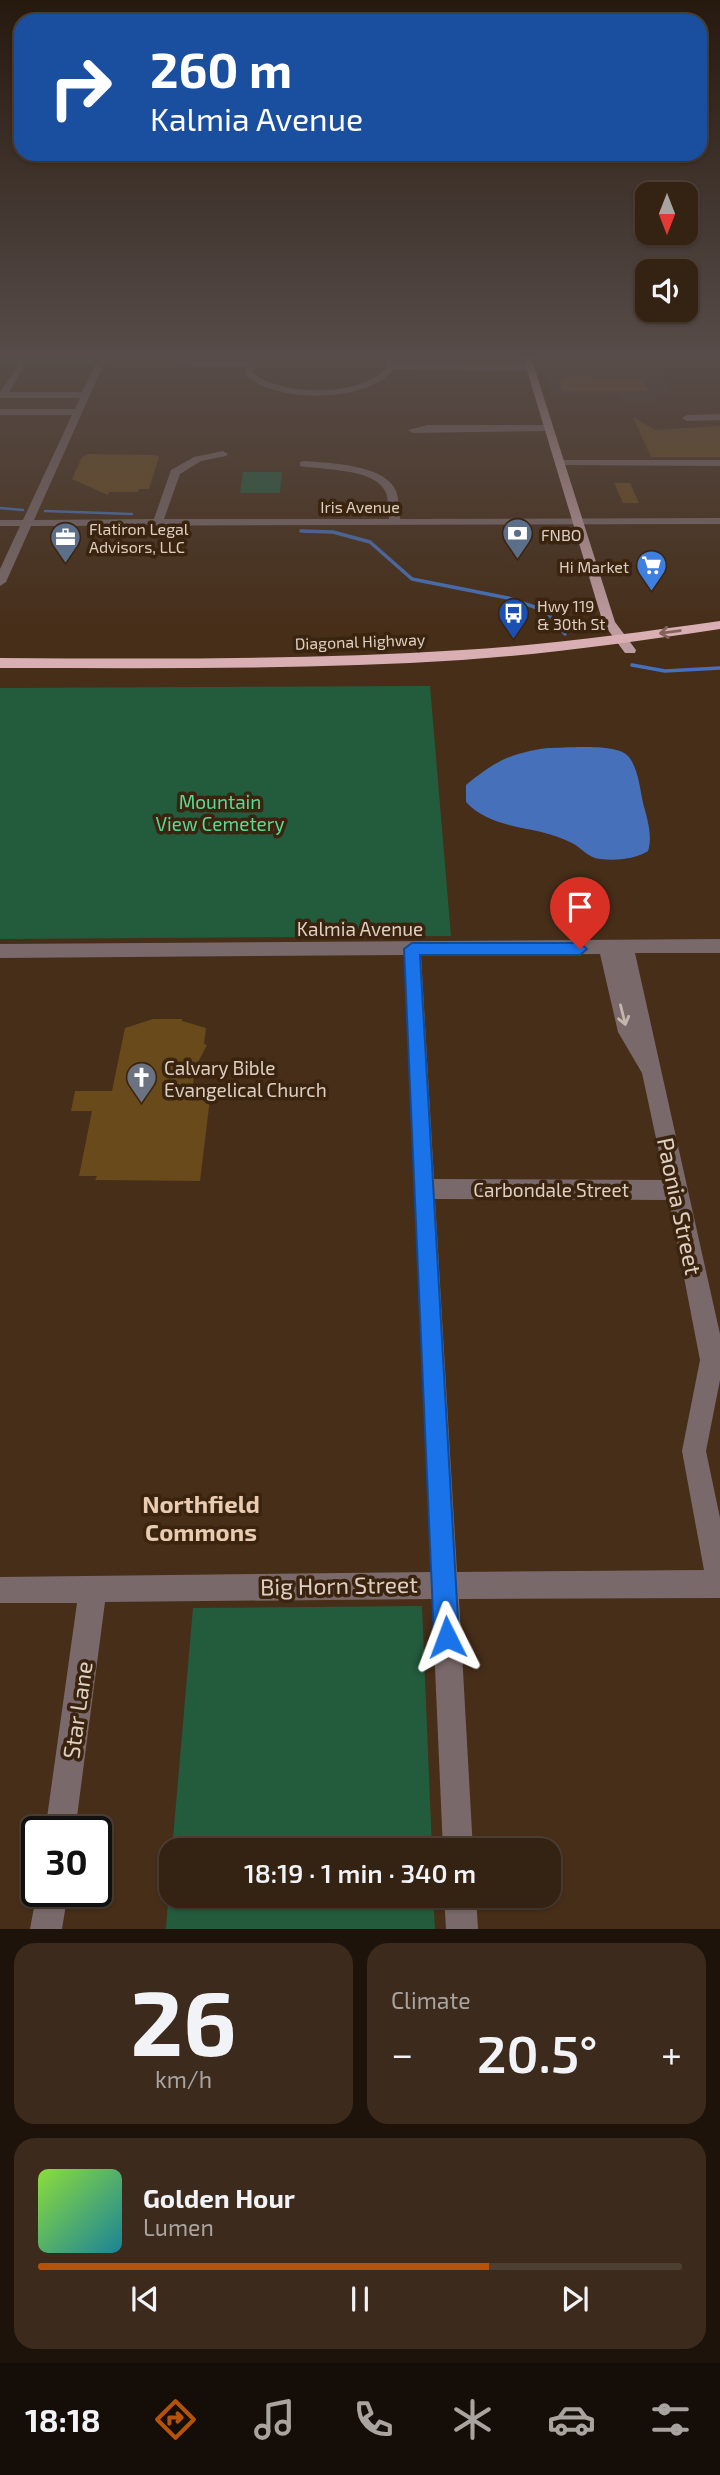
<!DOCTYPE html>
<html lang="en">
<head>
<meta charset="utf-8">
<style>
  :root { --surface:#342213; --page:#3c2a1c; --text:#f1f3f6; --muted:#a9a4a0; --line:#4e3f33; --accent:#b45309 }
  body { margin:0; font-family:"Exo 2",sans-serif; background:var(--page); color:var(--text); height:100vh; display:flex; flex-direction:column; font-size:26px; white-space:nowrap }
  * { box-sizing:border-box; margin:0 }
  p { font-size:23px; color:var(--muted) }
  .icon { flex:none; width:38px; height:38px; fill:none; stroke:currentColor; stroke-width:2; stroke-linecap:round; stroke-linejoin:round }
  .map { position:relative; height:1929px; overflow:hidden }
  .side { display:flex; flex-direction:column; gap:14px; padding:14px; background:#1d130a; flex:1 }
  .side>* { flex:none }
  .top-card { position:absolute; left:14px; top:14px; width:693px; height:147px; border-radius:21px; box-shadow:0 2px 5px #0004,0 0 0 2px var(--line); background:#1a4fa0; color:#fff; overflow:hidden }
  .needle { width:46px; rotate:180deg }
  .fabs { position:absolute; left:635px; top:182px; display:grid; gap:14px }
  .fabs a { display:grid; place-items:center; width:63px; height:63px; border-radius:14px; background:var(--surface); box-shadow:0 2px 5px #0004,0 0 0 2px var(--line); font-size:35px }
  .speed { position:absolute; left:21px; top:1816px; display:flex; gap:14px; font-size:35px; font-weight:700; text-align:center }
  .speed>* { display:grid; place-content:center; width:91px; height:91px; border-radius:50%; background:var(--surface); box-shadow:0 2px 5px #0004,0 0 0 2px var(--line); line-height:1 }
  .speed .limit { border:4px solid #111; border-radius:10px; background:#fff; color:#111 }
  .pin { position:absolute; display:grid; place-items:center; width:60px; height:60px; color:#fff; margin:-72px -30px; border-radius:50% 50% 50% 0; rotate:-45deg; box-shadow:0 0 7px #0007 }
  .pin .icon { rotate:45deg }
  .me { position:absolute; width:77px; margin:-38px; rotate:357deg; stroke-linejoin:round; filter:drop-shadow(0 0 5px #0008) }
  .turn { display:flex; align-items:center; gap:24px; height:147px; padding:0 21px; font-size:32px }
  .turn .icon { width:91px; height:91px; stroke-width:2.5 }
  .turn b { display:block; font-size:49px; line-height:60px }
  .big { font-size:52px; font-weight:600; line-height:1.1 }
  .side .widget { flex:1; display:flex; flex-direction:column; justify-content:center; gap:10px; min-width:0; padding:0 24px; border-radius:21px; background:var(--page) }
  .side .dial { align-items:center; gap:0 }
  .dial b { font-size:91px; line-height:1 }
  .song { display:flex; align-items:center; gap:21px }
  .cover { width:84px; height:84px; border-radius:10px; background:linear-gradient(135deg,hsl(90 70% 55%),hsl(190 70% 35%)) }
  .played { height:7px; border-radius:4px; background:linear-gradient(90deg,var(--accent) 70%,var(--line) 70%) }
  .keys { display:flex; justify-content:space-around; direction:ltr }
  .heat { display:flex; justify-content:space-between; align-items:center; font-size:38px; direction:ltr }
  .side .tiles { flex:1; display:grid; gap:14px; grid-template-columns:1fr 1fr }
  .widget:last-child { grid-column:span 2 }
  .trip { position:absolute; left:159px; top:1838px; width:402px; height:70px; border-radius:21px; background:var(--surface); box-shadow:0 2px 5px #0004,0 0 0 2px var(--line); font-weight:600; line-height:70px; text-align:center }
  .tabs { display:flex; height:112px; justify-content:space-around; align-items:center; background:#150e08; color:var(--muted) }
  .tabs .icon { width:49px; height:49px }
  .tabs .active { color:var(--accent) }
  .tabs b { font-size:32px; color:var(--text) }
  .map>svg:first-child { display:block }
  .education { fill:#4a372f }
  .green { fill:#235c3d }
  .water { fill:#4670b9 }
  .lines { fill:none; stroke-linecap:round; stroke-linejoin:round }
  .stream-far1 { stroke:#4670b9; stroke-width:2.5 }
  .stream { stroke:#4670b9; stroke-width:3.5 }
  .building { fill:#694a1b }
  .minor { fill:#7a696a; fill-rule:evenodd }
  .major { fill:#be9b9f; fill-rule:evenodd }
  .highway { fill:#d9afb3; fill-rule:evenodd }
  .oneway { stroke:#826359 }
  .oneway2 { stroke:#c5b6ac }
  .route { fill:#1a73e8; stroke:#114b97; stroke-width:2 }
  .labels { text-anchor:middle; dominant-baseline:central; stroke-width:7; stroke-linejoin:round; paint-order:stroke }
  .far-street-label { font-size:16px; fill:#decfc2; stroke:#3b240f }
  .far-poi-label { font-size:16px; fill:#decfc2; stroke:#3b240f; text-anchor:start }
  .park-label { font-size:19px; fill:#57db95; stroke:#3b240f }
  .street-label { font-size:19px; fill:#decfc2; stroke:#3b240f }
  .poi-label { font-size:19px; fill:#decfc2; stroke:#3b240f; text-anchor:start }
  .near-street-label { font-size:23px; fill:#decfc2; stroke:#3b240f }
  .near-neighbourhood-label { font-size:24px; font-weight:bold; fill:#e9cbb1; stroke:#3b240f }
</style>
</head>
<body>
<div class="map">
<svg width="720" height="1929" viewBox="0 0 720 1929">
  <rect width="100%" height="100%" fill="#462e19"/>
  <path class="education" d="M 659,369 L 671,393 L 655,393 L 658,401 L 623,401 L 619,393 L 552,393 L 544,370 Z"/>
  <path class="green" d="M 0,357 L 97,357 L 94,364 L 0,364 Z
    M 243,472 L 282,472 L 280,493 L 240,493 Z
    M 430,686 L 451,936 L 0,939 L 0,688 Z
    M 422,1606 L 432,1850 L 172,1850 L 193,1608 Z
    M 171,1860 L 172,1895 L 433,1895 L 435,1929 L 166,1929 Z"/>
  <path class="water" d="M 548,748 C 566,748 617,743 628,756 C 638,767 640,789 643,803 C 647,818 653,836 648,851 C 635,859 616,861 600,859 C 588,858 582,848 572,843 C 537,824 494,832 466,802 L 466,785 C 495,761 511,753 548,748 Z"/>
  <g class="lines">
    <path class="stream-far1" d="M 0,508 L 23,510
      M 45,511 L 132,514"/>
    <path class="stream" d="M 301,531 L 333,532 L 370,542 L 412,579 L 508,598 L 546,611 L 565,634
      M 632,665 L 665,671 L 720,668"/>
  </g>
  <path class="building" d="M 565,376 L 590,376 L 591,380 L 642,380 L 648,391 L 562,391 L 559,380 L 567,380 Z
    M 633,417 L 655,430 L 720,426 L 720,457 L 651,457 Z
    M 89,454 L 153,455 L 159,457 L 149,489 L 139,489 L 137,492 L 109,492 L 108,495 L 72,479 L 82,457 Z
    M 614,483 L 630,483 L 639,503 L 623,503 Z
    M 153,1019 L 182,1019 L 182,1021 L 206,1028 L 204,1044 L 207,1045 L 195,1068 L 191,1099 L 210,1099 L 200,1181 L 95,1180 L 97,1176 L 79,1176 L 92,1111 L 71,1111 L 75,1091 L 112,1091 L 125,1028 Z"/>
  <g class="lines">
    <path class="minor" d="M 99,357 L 107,357 L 34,520 L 154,519 L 171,470 L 194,457 L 223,451 L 228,454 L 226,456 L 201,461 L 180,474 L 164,519 L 389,519 C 388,510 389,498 385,491 C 374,468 322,470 300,466 L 300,462 L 304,461 C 328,463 385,464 396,491 C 399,499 399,510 400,519 L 720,518 L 720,524 L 31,526 L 6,582 L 0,586 L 0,569 L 20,526 L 0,526 L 0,520 L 23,520 L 72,415 L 0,415 L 0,409 L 75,409 L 80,398 L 0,398 L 0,392 L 20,364 L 24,367 L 9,392 L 82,392 Z
      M 170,357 L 182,357 L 196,361 L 248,362 L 249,357 L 257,357 L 253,373 C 282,397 363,397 387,367 L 384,357 L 392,357 L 394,364 L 531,365 L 535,368 L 531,371 L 393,370 C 368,403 273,404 245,374 L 246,367 L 195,367 Z
      M 720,414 L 720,420 L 687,421 L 682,418 L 687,415 Z
      M 428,425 L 548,425 L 553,428 L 548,431 L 413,433 L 408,430 Z
      M 559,460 L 720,460 L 720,466 L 555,465 L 555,461 Z
      M 720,939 L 720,953 L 635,953 L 720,1334 L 720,1380 L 706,1451 L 720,1518 L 720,1598 L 459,1599 L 473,1850 L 443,1850 L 432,1599 L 105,1602 L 75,1832 L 45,1832 L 77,1603 L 0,1603 L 0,1577 L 431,1572 L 404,955 L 0,958 L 0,944 ZM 600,954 L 618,1032 L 642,1073 L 665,1180 L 434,1179 L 421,955 ZM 435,1199 L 669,1200 L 700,1360 L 682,1451 L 704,1570 L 457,1572 Z
      M 37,1891 L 68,1892 L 62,1929 L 30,1929 Z
      M 444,1895 L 476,1895 L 478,1929 L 446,1929 Z"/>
    <path class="major" d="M 523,357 L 531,357 L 615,622 L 636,650 L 635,653 L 625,653 L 603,623 Z"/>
    <path class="highway" d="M 720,621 L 720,629 C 634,642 548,654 462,660 C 308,670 154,668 0,668 L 0,658 C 154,659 308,660 462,650 C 548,645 634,633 720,621 Z"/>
  </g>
  <defs><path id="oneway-shaft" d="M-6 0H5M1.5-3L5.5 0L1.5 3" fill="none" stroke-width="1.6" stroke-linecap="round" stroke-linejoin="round" transform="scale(1.75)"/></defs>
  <use class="oneway" href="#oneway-shaft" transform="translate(670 632) rotate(172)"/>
  <use class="oneway2" href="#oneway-shaft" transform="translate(623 1015) rotate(76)"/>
  <linearGradient id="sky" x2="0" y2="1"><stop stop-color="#26190e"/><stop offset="0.57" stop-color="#574c49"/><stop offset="1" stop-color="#574c49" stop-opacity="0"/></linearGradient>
  <rect width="720" height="627" fill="url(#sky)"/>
  <path class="route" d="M 412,943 L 580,943 L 587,949 L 580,955 L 420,955 L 459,1637 L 456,1646 L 447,1650 L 438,1646 L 434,1637 L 404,949 Z"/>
  <defs>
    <symbol id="bank-pin" viewBox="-11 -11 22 30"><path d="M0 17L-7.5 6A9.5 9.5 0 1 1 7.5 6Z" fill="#5c6f8a" stroke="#3b240f"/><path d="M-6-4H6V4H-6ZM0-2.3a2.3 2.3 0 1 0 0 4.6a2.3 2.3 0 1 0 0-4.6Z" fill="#fff"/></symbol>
    <symbol id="office-pin" viewBox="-11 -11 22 30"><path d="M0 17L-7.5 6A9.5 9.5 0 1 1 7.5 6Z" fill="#5c6f8a" stroke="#3b240f"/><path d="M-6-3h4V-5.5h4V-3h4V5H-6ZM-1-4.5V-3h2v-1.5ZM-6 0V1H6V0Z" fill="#fff"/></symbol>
    <symbol id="supermarket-pin" viewBox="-11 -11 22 30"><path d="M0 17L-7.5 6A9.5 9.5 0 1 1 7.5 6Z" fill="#3f7fe0" stroke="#3b240f"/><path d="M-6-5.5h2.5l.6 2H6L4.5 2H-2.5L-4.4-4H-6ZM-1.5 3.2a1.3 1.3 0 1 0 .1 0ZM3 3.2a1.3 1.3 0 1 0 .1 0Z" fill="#fff"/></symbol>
    <symbol id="bus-pin" viewBox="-11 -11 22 30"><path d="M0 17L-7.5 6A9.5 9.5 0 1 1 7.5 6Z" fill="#1a4fb4" stroke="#3b240f"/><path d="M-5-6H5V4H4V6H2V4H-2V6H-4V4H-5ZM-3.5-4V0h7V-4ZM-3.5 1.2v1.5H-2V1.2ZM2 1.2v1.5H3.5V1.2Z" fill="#fff"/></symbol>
    <symbol id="church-pin" viewBox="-11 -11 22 30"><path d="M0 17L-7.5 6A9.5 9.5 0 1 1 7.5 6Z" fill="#6b7280" stroke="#3b240f"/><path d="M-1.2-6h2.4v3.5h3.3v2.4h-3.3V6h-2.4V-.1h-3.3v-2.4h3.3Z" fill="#fff"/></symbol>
  </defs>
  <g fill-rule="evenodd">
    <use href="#bank-pin" x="500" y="516" width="35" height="47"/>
    <use href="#office-pin" x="48" y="520" width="35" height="47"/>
    <use href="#supermarket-pin" x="634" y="548" width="35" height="47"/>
    <use href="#bus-pin" x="496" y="596" width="35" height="47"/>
    <use href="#church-pin" x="124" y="1060" width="35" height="47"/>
  </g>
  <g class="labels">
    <g class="far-street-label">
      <text x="360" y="506">Iris Avenue</text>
      <text transform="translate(360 641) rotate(-2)">Diagonal Highway</text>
    </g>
    <g class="far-poi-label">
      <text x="89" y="528">Flatiron Legal<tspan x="89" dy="18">Advisors, LLC</tspan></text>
      <text x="541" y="534">FNBO</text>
      <text x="629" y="566" text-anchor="end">Hi Market</text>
      <text x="537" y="605">Hwy 119<tspan x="537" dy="18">&amp; 30th St</tspan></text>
    </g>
    <g class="park-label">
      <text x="220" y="801">Mountain<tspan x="220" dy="22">View Cemetery</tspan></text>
    </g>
    <g class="street-label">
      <text x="360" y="928">Kalmia Avenue</text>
      <text x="551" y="1189">Carbondale Street</text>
    </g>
    <g class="poi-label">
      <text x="164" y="1067">Calvary Bible<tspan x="164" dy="22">Evangelical Church</tspan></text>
    </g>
    <g class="near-street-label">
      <text transform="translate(680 1206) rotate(78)">Paonia Street</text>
      <text transform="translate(339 1585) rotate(-1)">Big Horn Street</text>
      <text transform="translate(77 1710) rotate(-82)">Star Lane</text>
    </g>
    <g class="near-neighbourhood-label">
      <text x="201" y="1503">Northfield<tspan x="201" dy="28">Commons</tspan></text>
    </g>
  </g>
</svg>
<div class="fabs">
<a><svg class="needle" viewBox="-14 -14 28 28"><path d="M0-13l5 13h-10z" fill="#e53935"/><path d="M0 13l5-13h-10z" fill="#a9a4a0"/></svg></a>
<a><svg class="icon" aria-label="sound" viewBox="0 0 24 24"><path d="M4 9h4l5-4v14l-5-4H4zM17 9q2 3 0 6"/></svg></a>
</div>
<div class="speed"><div class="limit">30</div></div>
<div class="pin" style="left:580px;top:949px;background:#d93025"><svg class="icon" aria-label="arrive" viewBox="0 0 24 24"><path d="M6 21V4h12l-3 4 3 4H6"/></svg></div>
<svg class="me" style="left:447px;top:1637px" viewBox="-20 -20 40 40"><path d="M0-17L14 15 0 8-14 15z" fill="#1a73e8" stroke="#fff" stroke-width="4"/></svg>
<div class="trip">18:19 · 1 min · 340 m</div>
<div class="top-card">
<div class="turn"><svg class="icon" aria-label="right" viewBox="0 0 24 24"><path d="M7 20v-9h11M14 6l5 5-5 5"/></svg><div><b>260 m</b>Kalmia Avenue</div></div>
</div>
</div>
<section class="side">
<div class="tiles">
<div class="widget dial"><b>26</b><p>km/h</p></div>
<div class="widget"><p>Climate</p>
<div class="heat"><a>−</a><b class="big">20.5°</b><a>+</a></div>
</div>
<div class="widget">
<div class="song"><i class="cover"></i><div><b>Golden Hour</b><p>Lumen</p></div></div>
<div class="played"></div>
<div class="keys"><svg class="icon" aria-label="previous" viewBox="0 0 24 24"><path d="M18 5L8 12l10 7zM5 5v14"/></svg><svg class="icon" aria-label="pause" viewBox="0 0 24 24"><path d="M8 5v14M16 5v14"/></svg><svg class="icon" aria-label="next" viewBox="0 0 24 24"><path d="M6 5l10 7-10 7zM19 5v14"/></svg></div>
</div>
</div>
</section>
<nav class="tabs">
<b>18:18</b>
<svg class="icon active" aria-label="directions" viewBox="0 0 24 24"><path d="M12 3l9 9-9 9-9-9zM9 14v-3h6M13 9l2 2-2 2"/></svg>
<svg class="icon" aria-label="music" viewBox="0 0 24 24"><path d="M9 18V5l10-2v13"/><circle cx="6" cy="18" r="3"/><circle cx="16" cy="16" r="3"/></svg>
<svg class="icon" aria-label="phone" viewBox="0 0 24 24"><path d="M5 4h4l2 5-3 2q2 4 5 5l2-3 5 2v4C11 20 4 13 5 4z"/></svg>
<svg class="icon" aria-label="climate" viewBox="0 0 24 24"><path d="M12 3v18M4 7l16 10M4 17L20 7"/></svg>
<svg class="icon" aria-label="car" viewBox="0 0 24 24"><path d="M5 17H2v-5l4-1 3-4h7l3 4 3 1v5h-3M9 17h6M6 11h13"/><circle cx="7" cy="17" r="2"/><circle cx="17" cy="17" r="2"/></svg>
<svg class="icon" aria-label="filters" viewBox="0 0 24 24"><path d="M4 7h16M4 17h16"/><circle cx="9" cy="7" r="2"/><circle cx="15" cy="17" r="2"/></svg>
</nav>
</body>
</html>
